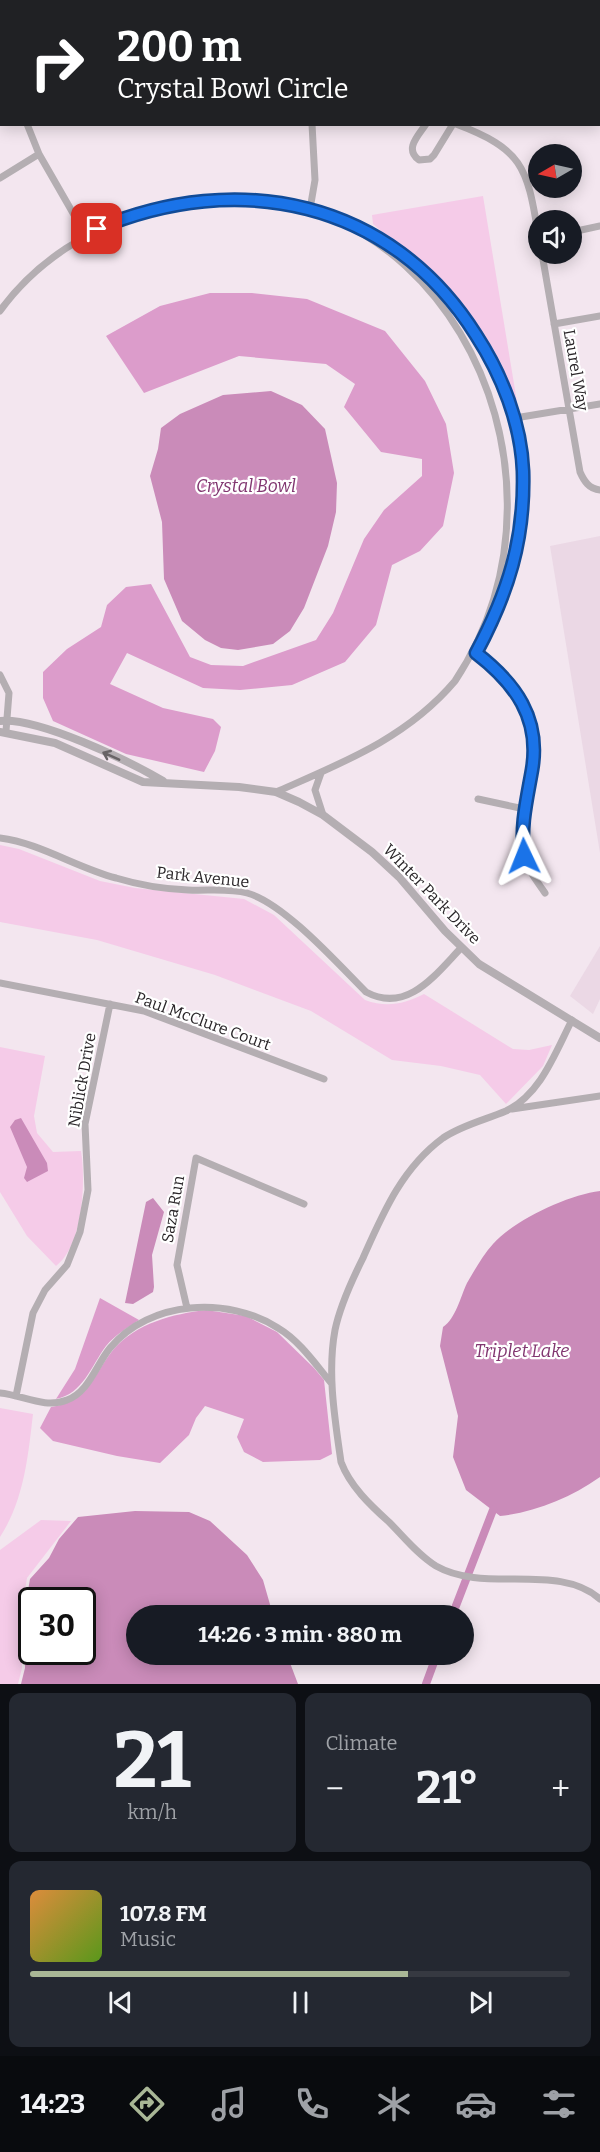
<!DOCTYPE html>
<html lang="en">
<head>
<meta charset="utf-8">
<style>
  :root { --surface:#171b24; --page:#242831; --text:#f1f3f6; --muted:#9ea1a6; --line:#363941; --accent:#a9b796 }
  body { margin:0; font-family:Bitter,serif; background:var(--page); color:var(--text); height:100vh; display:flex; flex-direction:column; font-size:22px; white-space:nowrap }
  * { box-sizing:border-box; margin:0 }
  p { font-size:20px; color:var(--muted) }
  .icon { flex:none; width:33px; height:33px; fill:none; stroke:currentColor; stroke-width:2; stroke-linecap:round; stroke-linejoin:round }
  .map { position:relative; height:1684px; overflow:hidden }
  .sheet { display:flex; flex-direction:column; gap:9px; padding:9px; background:#0d0f14; flex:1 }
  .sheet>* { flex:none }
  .top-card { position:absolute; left:0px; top:0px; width:600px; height:126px; box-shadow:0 3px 15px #0003; background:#202124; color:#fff; overflow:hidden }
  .needle { width:39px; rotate:261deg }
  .buttons { position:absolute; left:528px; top:144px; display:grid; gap:12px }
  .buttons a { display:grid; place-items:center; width:54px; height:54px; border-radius:50%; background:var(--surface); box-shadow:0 3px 15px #0003; font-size:30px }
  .speed { position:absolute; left:18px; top:1587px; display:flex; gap:12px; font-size:30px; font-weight:700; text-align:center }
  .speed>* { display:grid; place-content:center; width:78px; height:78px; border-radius:50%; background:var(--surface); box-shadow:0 3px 15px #0003; line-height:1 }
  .speed .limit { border:3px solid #111; border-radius:9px; background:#fff; color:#111 }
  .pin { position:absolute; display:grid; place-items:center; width:51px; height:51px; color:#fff; margin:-26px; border-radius:12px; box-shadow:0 3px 9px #0006 }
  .me { position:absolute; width:66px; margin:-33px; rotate:358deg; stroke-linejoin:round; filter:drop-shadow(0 0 4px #0008) }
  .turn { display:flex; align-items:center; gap:21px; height:126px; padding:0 18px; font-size:27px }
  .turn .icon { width:78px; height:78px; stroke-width:2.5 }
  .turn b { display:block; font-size:42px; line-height:51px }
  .big { font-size:45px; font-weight:700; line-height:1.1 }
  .sheet .tile { flex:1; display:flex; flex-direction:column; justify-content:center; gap:9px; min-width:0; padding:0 21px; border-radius:12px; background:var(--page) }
  .sheet .dial { align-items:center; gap:0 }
  .dial b { font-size:78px; line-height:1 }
  .song { display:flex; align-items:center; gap:18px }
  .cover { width:72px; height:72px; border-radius:9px; background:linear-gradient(135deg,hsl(30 70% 55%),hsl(90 70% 35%)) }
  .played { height:6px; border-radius:3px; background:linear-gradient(90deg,var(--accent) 70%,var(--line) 70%) }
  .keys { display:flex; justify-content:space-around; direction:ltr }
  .heat { display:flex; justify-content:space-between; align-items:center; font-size:33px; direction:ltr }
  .sheet .tiles { flex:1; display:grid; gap:9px; grid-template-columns:1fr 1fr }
  .tile:last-child { grid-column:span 2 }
  .trip { position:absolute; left:126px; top:1605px; width:348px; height:60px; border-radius:30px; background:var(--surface); box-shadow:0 3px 15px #0003; font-weight:700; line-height:60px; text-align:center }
  .menu { display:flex; height:96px; justify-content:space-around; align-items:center; background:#090b0e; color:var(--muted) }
  .menu .icon { width:42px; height:42px }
  .menu .on { color:var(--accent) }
  .menu b { font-size:27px; color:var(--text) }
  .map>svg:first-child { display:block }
  .built { fill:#ebd8e5 }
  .green { fill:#f5cbe8 }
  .forest { fill:#dc9ccb }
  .water { fill:#ca8bb9; fill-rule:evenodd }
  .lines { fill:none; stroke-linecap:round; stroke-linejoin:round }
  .canal { stroke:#ca8bb9; stroke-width:8 }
  .minor { stroke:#b4aeb2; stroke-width:7 }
  .tertiary { stroke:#b4aeb2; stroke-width:8 }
  .oneway { stroke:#686366 }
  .route-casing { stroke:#114b97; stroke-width:15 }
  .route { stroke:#1a73e8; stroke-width:10 }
  .labels { text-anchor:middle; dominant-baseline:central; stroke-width:4.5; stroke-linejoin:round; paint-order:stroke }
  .street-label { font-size:16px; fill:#292528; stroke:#fff }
  .water-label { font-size:18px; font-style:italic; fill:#813670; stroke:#fff }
</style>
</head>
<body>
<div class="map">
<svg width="600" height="1684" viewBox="0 0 600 1684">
  <rect width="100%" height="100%" fill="#f3e6ef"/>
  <path class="built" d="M 600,536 L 600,853 L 550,546 Z
    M 600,946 L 600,999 L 593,1014 L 570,996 Z"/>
  <path class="green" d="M 483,196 L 517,402 L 493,350 L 449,289 L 373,224 L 372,215 Z
    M 0,845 L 19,849 L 100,881 L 135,888 L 244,899 L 274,915 L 365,1000 C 387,1008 404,1004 424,994 L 513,1049 L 529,1050 L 552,1045 L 543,1066 L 506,1104 L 480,1075 L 441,1066 L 392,1060 L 311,1011 L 215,975 L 97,940 L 0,922 Z
    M 0,1047 L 45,1056 L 34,1116 L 37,1133 L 53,1152 L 81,1151 C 86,1181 83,1246 56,1266 L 27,1236 L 0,1192 Z
    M 0,1408 L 33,1414 C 28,1457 24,1500 0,1537 Z
    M 41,1520 L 71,1521 L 27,1578 L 21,1614 L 22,1668 L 18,1684 L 0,1684 L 0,1550 Z"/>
  <path class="forest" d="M 210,293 L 252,293 L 307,299 L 385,331 L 425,381 L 446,424 L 454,473 L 443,526 L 420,551 L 392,565 L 376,625 L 345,662 L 292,685 L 240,690 L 203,688 L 127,653 L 110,684 L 163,708 L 213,719 L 221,727 L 215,751 L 204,772 L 126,754 L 53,721 L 43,698 L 43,672 L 67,649 L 101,627 L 107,605 L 126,587 L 151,584 L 190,657 L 211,665 L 243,666 L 316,640 L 333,613 L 364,539 L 384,510 L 422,476 L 422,459 L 381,452 L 344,407 L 355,384 L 326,364 L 239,356 L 144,393 L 106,336 L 160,306 Z
    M 100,1298 L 139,1320 C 127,1328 115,1335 106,1346 C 91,1366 83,1394 56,1399 L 75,1369 Z
    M 206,1310 L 246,1316 L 277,1332 L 314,1368 L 324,1380 L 332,1454 L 320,1460 L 263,1462 L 244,1452 L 237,1437 L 244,1419 L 205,1406 L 196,1418 L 189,1435 L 160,1463 L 117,1456 L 53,1441 L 40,1428 L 51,1407 C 90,1401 91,1378 113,1350 C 136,1323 173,1314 206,1310 Z"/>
  <path class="water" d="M 271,391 L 302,405 L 325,429 L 337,483 L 336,512 L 328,546 L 304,608 L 290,631 L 273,644 L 238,650 L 221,648 L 205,640 L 182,621 L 164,579 L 162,522 L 150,476 L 158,449 L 161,428 L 180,414 L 223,395 Z
    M 21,1118 L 47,1163 L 48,1171 L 27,1182 L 24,1178 L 27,1167 L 10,1127 L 15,1120 Z
    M 600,1191 L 600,1477 C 570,1498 536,1512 500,1516 L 466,1490 L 453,1457 L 458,1416 L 440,1346 L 443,1327 C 456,1318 460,1298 467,1283 C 474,1271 483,1255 493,1244 C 514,1220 568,1195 600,1191 Z
    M 153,1198 L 164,1212 L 152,1255 L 154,1287 L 153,1292 L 133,1304 L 125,1303 L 146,1202 Z
    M 135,1511 L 189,1512 L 210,1521 L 247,1555 L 263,1580 L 273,1615 L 136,1616 L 136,1654 L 287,1655 L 298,1684 L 21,1684 L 25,1668 L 24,1614 L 30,1579 L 49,1558 L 59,1539 L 78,1517 ZM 82,1600 L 82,1652 L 32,1652 L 32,1600 Z"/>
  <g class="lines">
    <path class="canal" d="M 452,1616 L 493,1510
      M 426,1684 L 437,1654"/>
    <path class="minor" d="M 14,0 L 14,2
      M 107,0 L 107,2
      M 301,0 L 301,2
      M 401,0 L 405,2
      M 549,0 L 549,2
      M 414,2 L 415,0
      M 0,74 L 2,74
      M 598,114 L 600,115
      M 27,124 L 39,154 L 85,234
      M 426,124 C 418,136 404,149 419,160 L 430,159 L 434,155 L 453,124
      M 456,124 C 522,149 527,166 538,233
      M 0,178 L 39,154
      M 310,209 L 315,180 L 312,124
      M 572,232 L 600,226
      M 542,254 L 580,472 C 584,481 589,489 600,490
      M 0,311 C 36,261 91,227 149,210 C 426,130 600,462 455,681 C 407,738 342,763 276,792
      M 554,324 L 600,316
      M 515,418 L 600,404
      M 476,653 C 533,696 541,729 527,798 C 523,817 518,838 524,857 C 528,871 537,881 545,893
      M 0,675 L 9,693 L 6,731
      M 321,773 L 315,790 L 323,815
      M 478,799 L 524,809
      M 0,838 C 40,843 77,868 116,878 C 139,885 164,889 188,890 C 207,891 229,888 247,893 C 284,903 338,964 366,992 C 407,1014 435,975 461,948
      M 0,983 L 144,1011 L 324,1079
      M 572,1020 C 555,1053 541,1094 506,1111 C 485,1120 462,1125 443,1138 C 402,1168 383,1213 363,1258 C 352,1280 340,1306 335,1330 C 327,1373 335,1420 341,1462 C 350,1486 370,1505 389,1522 C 404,1537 418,1555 436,1566 C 485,1594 558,1562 600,1599
      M 512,1109 L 600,1096
      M 187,1308 L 177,1265 L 196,1158 L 304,1204
      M 0,1393 C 23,1395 44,1409 67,1400 C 89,1392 96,1365 110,1348 C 150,1300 228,1296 278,1328 C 300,1341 316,1365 332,1384
      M 16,1396 L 33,1313 L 45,1290 L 67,1265 L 80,1232 L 88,1190 L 85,1124 L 110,1004"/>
    <path class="tertiary" d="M 0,721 C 38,717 129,761 163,781
      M 0,732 L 55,743 L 143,782 L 239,787 L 276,792 L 299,802 L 323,815 L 372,852 L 399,877 L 445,931 L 479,964 L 600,1038"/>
  </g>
  <defs><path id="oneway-shaft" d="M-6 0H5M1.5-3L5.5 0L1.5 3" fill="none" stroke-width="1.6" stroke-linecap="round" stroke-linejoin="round" transform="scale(1.5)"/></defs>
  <use class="oneway" href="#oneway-shaft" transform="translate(111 756) rotate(-156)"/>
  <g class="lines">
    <defs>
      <path id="route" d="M 97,229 C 238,169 391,200 476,335 C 502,375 521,423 523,471 C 525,540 508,593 476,653 C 515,683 541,718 532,770 C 527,799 520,826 524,856"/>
    </defs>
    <use href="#route" class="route-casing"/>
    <use href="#route" class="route"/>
  </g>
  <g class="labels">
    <g class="street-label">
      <text transform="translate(576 370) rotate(80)">Laurel Way</text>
      <text transform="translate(203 877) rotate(6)">Park Avenue</text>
      <text transform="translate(432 894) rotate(46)">Winter Park Drive</text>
      <text transform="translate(203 1021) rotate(20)">Paul McClure Court</text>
      <text transform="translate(82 1080) rotate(-80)">Niblick Drive</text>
      <text transform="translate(173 1209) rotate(-80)">Saza Run</text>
    </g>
    <g class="water-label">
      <text x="246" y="486">Crystal Bowl</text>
      <text x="522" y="1351">Triplet Lake</text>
    </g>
  </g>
</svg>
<div class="buttons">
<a><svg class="needle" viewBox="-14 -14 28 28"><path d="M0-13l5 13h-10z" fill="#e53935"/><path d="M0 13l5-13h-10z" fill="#9ea1a6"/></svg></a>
<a><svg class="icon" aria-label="sound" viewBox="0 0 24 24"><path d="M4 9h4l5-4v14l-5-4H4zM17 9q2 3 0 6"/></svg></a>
</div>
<div class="speed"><div class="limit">30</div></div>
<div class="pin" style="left:97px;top:229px;background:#d93025"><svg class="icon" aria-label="arrive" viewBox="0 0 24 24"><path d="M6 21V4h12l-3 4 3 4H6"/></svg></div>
<svg class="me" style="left:524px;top:856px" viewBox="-20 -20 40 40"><path d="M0-17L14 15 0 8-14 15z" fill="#1a73e8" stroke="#fff" stroke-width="4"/></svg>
<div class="trip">14:26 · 3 min · 880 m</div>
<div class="top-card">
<div class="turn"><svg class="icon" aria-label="right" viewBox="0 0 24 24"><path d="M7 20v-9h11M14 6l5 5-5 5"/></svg><div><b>200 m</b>Crystal Bowl Circle</div></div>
</div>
</div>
<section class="sheet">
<div class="tiles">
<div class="tile dial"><b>21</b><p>km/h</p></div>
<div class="tile"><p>Climate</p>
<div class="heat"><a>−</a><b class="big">21°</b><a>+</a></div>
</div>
<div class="tile">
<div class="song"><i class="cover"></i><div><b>107.8 FM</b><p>Music</p></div></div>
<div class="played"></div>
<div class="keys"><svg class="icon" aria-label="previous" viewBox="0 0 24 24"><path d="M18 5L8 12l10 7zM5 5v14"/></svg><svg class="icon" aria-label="pause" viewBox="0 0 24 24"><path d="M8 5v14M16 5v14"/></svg><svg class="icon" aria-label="next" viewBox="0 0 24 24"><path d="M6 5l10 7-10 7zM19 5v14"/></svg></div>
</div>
</div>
</section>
<nav class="menu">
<b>14:23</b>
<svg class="icon on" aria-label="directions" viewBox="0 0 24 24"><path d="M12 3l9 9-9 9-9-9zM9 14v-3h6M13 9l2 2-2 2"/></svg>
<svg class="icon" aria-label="music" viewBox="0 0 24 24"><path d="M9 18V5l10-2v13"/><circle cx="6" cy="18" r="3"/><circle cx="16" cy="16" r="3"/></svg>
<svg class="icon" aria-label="phone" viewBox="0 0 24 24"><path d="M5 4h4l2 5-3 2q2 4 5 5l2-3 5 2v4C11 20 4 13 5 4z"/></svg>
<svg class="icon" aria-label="climate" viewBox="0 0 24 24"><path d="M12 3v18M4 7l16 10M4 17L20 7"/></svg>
<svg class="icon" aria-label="car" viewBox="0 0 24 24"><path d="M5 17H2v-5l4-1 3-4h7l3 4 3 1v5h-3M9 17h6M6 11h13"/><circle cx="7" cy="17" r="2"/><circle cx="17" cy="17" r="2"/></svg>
<svg class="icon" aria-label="filters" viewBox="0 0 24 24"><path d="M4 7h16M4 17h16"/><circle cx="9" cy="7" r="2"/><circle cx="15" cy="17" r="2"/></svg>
</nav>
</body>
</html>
